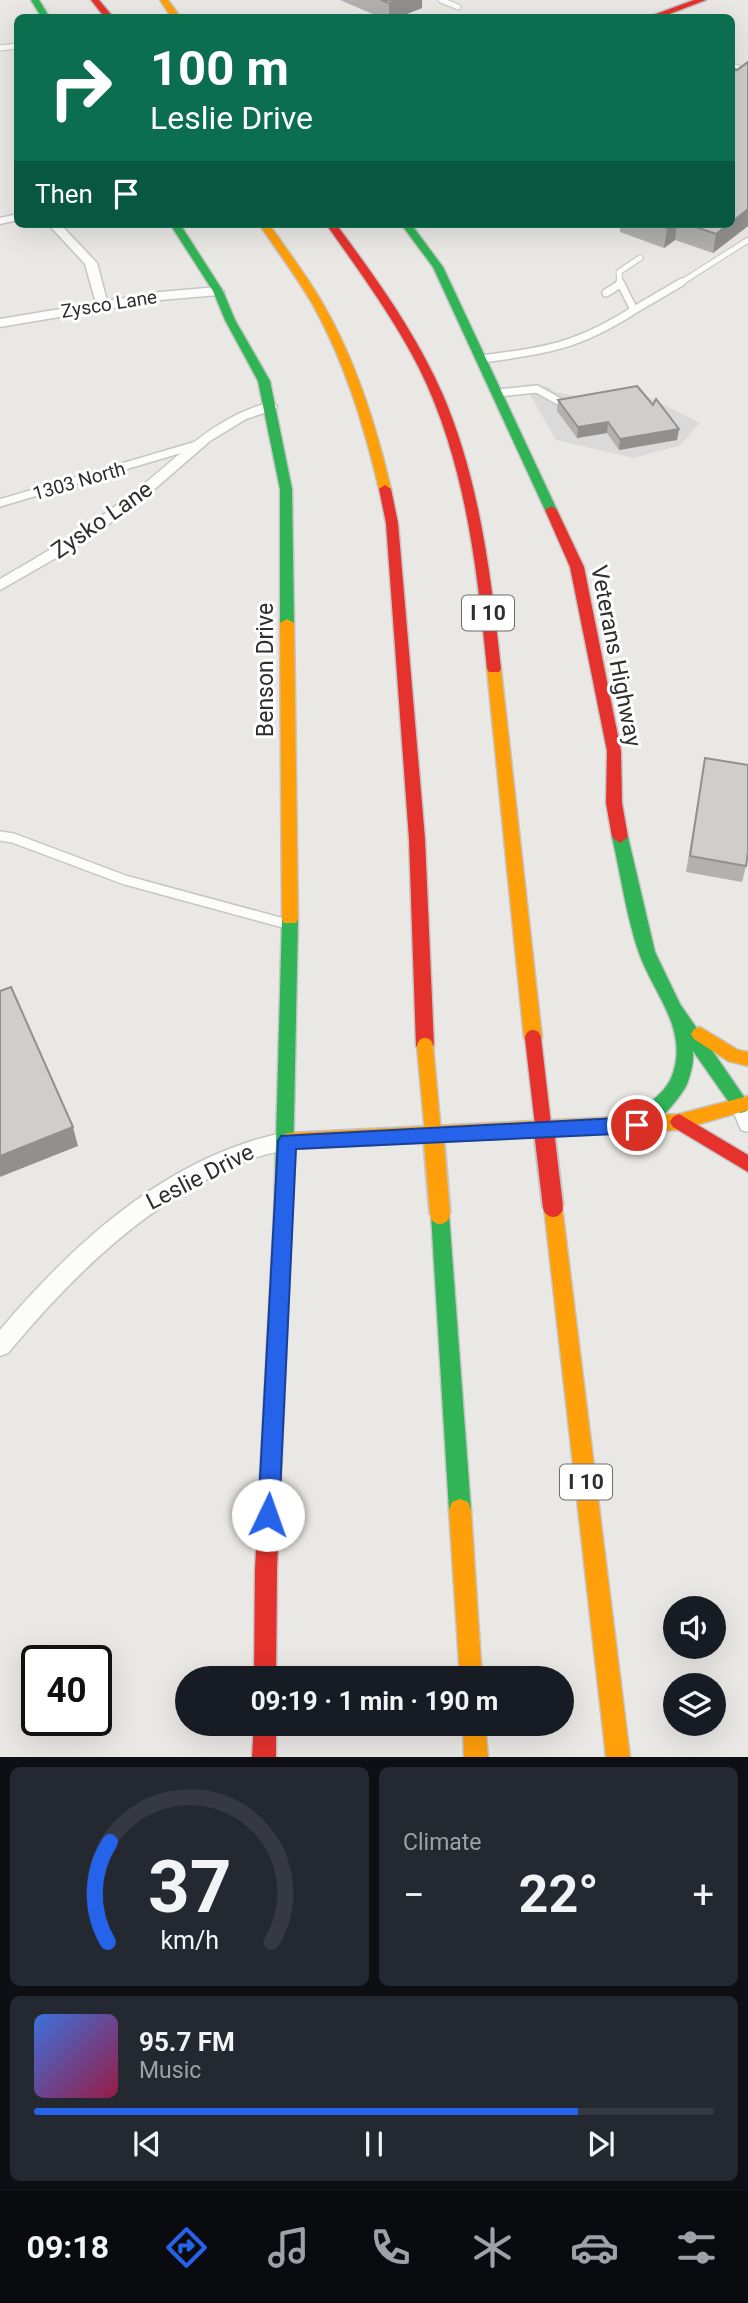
<!DOCTYPE html>
<html lang="en">
<head>
<meta charset="utf-8">
<style>
  :root { --surface:#171b24; --page:#242831; --text:#f1f3f6; --muted:#9ea1a6; --line:#363941; --accent:#2563eb }
  body { margin:0; font-family:Roboto,sans-serif; background:var(--page); color:var(--text); height:100vh; display:flex; flex-direction:column; font-size:26px; white-space:nowrap }
  * { box-sizing:border-box; margin:0 }
  p { font-size:23px; color:var(--muted) }
  .icon { flex:none; width:38px; height:38px; fill:none; stroke:currentColor; stroke-width:2; stroke-linecap:round; stroke-linejoin:round }
  .map { position:relative; height:1757px; overflow:hidden }
  .sheet { display:flex; flex-direction:column; gap:10px; padding:10px; background:#0d0f14; flex:1 }
  .sheet>* { flex:none }
  .banner { position:absolute; left:14px; top:14px; width:721px; height:214px; border-radius:10px; box-shadow:0 7px 28px #0002; background:#0b6e4f; color:#fff; overflow:hidden }
  .controls { position:absolute; left:663px; top:1596px; display:grid; gap:14px }
  .controls a { display:grid; place-items:center; width:63px; height:63px; border-radius:50%; background:var(--surface); box-shadow:0 7px 28px #0002; font-size:35px }
  .speed { position:absolute; left:21px; top:1645px; display:flex; gap:14px; font-size:35px; font-weight:700; text-align:center }
  .speed>* { display:grid; place-content:center; width:91px; height:91px; border-radius:50%; background:var(--surface); box-shadow:0 7px 28px #0002; line-height:1 }
  .speed .limit { border:4px solid #111; border-radius:10px; background:#fff; color:#111 }
  .pin { position:absolute; display:grid; place-items:center; width:60px; height:60px; color:#fff; margin:-30px; border:4px solid #fff; border-radius:50%; box-shadow:0 2px 7px #0007 }
  .me { position:absolute; width:77px; margin:-38px; rotate:3deg; stroke-linejoin:round; filter:drop-shadow(0 0 5px #0008) }
  .turn { display:flex; align-items:center; gap:24px; height:147px; padding:0 21px; font-size:32px }
  .turn .icon { width:91px; height:91px; stroke-width:2.5 }
  .turn b { display:block; font-size:49px; line-height:60px }
  .then { display:flex; align-items:center; height:66px; padding:0 21px; background:#0003; gap:14px; font-size:26px }
  .big { font-size:52px; font-weight:700; line-height:1.1 }
  .sheet .widget { flex:1; display:flex; flex-direction:column; justify-content:center; gap:10px; min-width:0; padding:0 24px; border-radius:10px; background:var(--page) }
  .sheet .dial { align-items:center; gap:0 }
  .dial svg { height:182px; overflow:visible; fill:none; stroke:var(--line); stroke-width:7; stroke-linecap:round; text-anchor:middle }
  .dial text { fill:var(--text); stroke:none }
  .song { display:flex; align-items:center; gap:21px }
  .cover { width:84px; height:84px; border-radius:10px; background:linear-gradient(135deg,hsl(220 70% 55%),hsl(340 70% 35%)) }
  .played { height:7px; border-radius:4px; background:linear-gradient(90deg,var(--accent) 80%,var(--line) 80%) }
  .keys { display:flex; justify-content:space-around; direction:ltr }
  .heat { display:flex; justify-content:space-between; align-items:center; font-size:38px; direction:ltr }
  .sheet .tiles { flex:1; display:grid; gap:10px; grid-template-columns:1fr 1fr }
  .widget:last-child { grid-column:span 2 }
  .trip { position:absolute; left:175px; top:1666px; width:399px; height:70px; border-radius:35px; background:var(--surface); box-shadow:0 7px 28px #0002; font-weight:700; line-height:70px; text-align:center }
  .menu { display:flex; height:112px; justify-content:space-around; align-items:center; background:#090b0e; color:var(--muted) }
  .menu .icon { width:49px; height:49px }
  .menu .current { color:var(--accent) }
  .menu b { font-size:32px; color:var(--text) }
  .map>svg:first-child { display:block }
  .industrial { fill:#dbdadb }
  .lines { fill:none; stroke-linecap:round; stroke-linejoin:round }
  .lane-far2-casing { stroke:#c5c5c5; stroke-width:7 }
  .lane-far1-casing { stroke:#c5c5c5; stroke-width:10 }
  .lane-casing { stroke:#c5c5c5; stroke-width:12 }
  .street-casing { stroke:#c5c5c5; stroke-width:3 }
  .fast-casing { stroke:#c5c5c5; stroke-width:3 }
  .slow-casing { stroke:#c5c5c5; stroke-width:3 }
  .jam-casing { stroke:#c5c5c5; stroke-width:3 }
  .lane-far2 { stroke:#fcfcfb; stroke-width:5 }
  .lane-far1 { stroke:#fcfcfb; stroke-width:7 }
  .lane { stroke:#fcfcfb; stroke-width:9 }
  .street { fill:#fcfcfb; fill-rule:evenodd }
  .fast { fill:#30b455; fill-rule:evenodd }
  .slow { fill:#ff9f0a; fill-rule:evenodd }
  .jam { fill:#e5322d; fill-rule:evenodd }
  .slow-bridge-far1-casing { stroke:#c6c5c4; stroke-width:19; stroke-linecap:butt }
  .slow-bridge-casing { stroke:#c6c5c4; stroke-width:24; stroke-linecap:butt }
  .jam-bridge-far1-casing { stroke:#c6c5c4; stroke-width:19; stroke-linecap:butt }
  .jam-bridge-casing { stroke:#c6c5c4; stroke-width:24; stroke-linecap:butt }
  .slow-bridge-far1 { stroke:#ff9f0a; stroke-width:16 }
  .slow-bridge { stroke:#ff9f0a; stroke-width:20 }
  .jam-bridge-far1 { stroke:#e5322d; stroke-width:16 }
  .jam-bridge { stroke:#e5322d; stroke-width:20 }
  .wall { fill:#b3b1af }
  .shaded-wall { fill:#92908e }
  .building { fill:#d0cecb; stroke:#92908e; stroke-width:2 }
  .route { fill:#2563eb; stroke:#184099; stroke-width:2 }
  .labels { text-anchor:middle; dominant-baseline:central; stroke-width:6; stroke-linejoin:round; paint-order:stroke }
  .far-street-label { font-size:19px; fill:#2e2e2e; stroke:#fff }
  .shield { fill:#fff; stroke:#6d6d6d; stroke-width:2 }
  .shield-label { font-size:21px; font-weight:bold; fill:#2e2e2e }
  .street-label { font-size:23px; fill:#2e2e2e; stroke:#fff }
</style>
</head>
<body>
<div class="map">
<svg width="748" height="1757" viewBox="0 0 748 1757">
  <rect width="100%" height="100%" fill="#eae8e5"/>
  <path class="industrial" d="M 524,384 L 546,386 L 555,392 L 588,398 L 632,389 L 700,423 L 679,446 L 633,458 L 556,440 Z"/>
  <g class="lines">
    <defs>
      <path id="lane-far2" d="M 441,0 L 458,7
        M 0,48 L 18,46
        M 732,66 L 748,71
        M 620,284 L 619,272 L 640,258
        M 679,284 L 748,240"/>
      <path id="lane-far1" d="M 620,282 L 634,310 L 682,282
        M 606,293 L 620,284
        M 481,359 C 546,351 578,346 634,310
        M 498,393 L 537,389 L 560,402
        M 0,503 L 196,445"/>
      <path id="lane" d="M 0,836 L 13,838 L 125,880 L 287,924"/>
      <path id="street" d="M 18,214 L 18,220 L 0,224 L 0,218 Z
        M 48,224 L 60,224 L 97,263 L 107,301 L 160,292 L 218,287 L 224,291 L 218,295 L 160,300 L 0,327 L 0,319 L 96,303 L 85,264 Z
        M 271,402 L 277,406 L 276,409 L 246,419 L 210,441 L 142,500 L 84,542 L 0,590 L 0,579 C 45,553 89,527 130,495 C 178,459 210,418 271,402 Z
        M 741,1098 L 748,1100 L 748,1132 L 741,1130 L 731,1106 L 734,1100 Z
        M 287,1132 L 294,1135 L 297,1141 L 294,1147 C 279,1152 263,1154 248,1160 C 149,1200 75,1273 8,1353 L 0,1356 L 0,1330 C 75,1241 170,1155 287,1132 Z"/>
      <path id="fast" d="M 31,0 L 39,0 L 50,18 L 42,18 Z
        M 170,224 L 180,224 L 223,291 L 235,320 L 270,381 L 292,489 L 294,623 L 292,626 L 287,627 L 280,623 L 280,489 L 258,381 L 225,320 L 213,291 Z
        M 401,224 L 411,224 L 443,267 L 557,510 L 555,513 L 547,513 L 545,510 L 433,267 Z
        M 620,831 L 628,837 L 655,952 L 680,1004 L 747,1101 L 747,1111 L 741,1113 L 735,1111 L 693,1051 C 694,1063 691,1073 687,1084 C 680,1099 649,1137 631,1130 L 628,1125 C 637,1106 665,1099 673,1073 C 688,1028 653,993 639,953 C 626,916 621,875 612,837 Z
        M 290,913 L 296,915 L 298,919 L 292,1215 L 290,1221 L 283,1223 L 276,1221 L 274,1215 L 282,919 L 284,915 Z
        M 440,1206 L 447,1208 L 449,1214 L 471,1510 L 468,1518 L 460,1521 L 452,1518 L 449,1510 L 431,1214 L 433,1208 Z"/>
      <path id="slow" d="M 160,0 L 168,0 L 181,18 L 172,18 Z
        M 259,224 L 269,224 C 287,250 307,276 323,304 C 356,361 376,425 391,489 L 389,492 L 385,493 L 379,489 C 364,425 345,363 313,305 C 297,277 277,251 259,224 Z
        M 287,619 L 294,623 L 298,919 L 296,923 L 284,923 L 282,919 L 280,623 Z
        M 494,664 L 501,669 L 542,1038 L 539,1043 L 533,1045 L 527,1043 L 524,1038 L 487,669 Z
        M 700,1027 L 738,1050 L 748,1052 L 748,1066 L 728,1061 L 694,1039 L 691,1034 L 694,1029 Z
        M 748,1096 L 748,1110 L 679,1130 L 287,1149 L 281,1146 L 278,1141 L 281,1136 L 287,1133 L 679,1114 Z
        M 553,1199 L 560,1201 L 562,1207 L 630,1757 L 606,1757 L 544,1207 L 546,1201 Z
        M 460,1499 L 468,1502 L 471,1510 L 482,1678 L 460,1678 L 449,1510 L 452,1502 Z
        M 463,1724 L 485,1724 L 488,1757 L 464,1757 Z"/>
      <path id="jam" d="M 91,0 L 99,0 L 114,18 L 105,18 Z
        M 694,0 L 706,0 L 659,18 L 645,18 Z
        M 326,224 L 336,224 C 376,278 416,333 443,395 C 480,482 491,576 501,669 L 499,672 L 489,672 L 487,669 C 477,566 465,461 419,368 C 393,317 359,271 326,224 Z
        M 385,485 L 391,489 L 398,523 L 425,839 L 434,1046 L 431,1051 L 425,1053 L 419,1051 L 416,1046 L 409,839 L 386,523 L 379,489 Z
        M 551,506 L 557,510 L 584,567 L 621,751 L 622,803 L 628,837 L 620,843 L 612,837 L 606,803 L 607,751 L 570,567 L 545,510 Z
        M 679,1114 L 748,1155 L 748,1172 L 673,1127 L 670,1122 L 673,1117 Z
        M 283,1207 L 290,1209 L 292,1215 L 277,1569 L 276,1678 L 254,1678 L 255,1569 L 274,1215 L 276,1209 Z
        M 254,1724 L 276,1724 L 276,1757 L 252,1757 Z"/>
    </defs>
    <use href="#lane-far2" class="lane-far2-casing"/>
    <use href="#lane-far1" class="lane-far1-casing"/>
    <use href="#lane" class="lane-casing"/>
    <use href="#street" class="street-casing"/>
    <use href="#fast" class="fast-casing"/>
    <use href="#slow" class="slow-casing"/>
    <use href="#jam" class="jam-casing"/>
    <use href="#lane-far2" class="lane-far2"/>
    <use href="#lane-far1" class="lane-far1"/>
    <use href="#lane" class="lane"/>
    <use href="#street" class="street"/>
    <use href="#fast" class="fast"/>
    <use href="#slow" class="slow"/>
    <use href="#jam" class="jam"/>
    <defs>
      <path id="slow-bridge-far1" d="M 425,1046 L 433,1133"/>
      <path id="slow-bridge" d="M 433,1131 L 440,1214"/>
      <path id="jam-bridge-far1" d="M 533,1038 L 544,1133"/>
      <path id="jam-bridge" d="M 544,1131 L 553,1207"/>
    </defs>
    <use href="#slow-bridge-far1" class="slow-bridge-far1-casing"/>
    <use href="#slow-bridge" class="slow-bridge-casing"/>
    <use href="#jam-bridge-far1" class="jam-bridge-far1-casing"/>
    <use href="#jam-bridge" class="jam-bridge-casing"/>
    <use href="#slow-bridge-far1" class="slow-bridge-far1"/>
    <use href="#slow-bridge" class="slow-bridge"/>
    <use href="#jam-bridge-far1" class="jam-bridge-far1"/>
    <use href="#jam-bridge" class="jam-bridge"/>
  </g>
  <path class="wall" d="M 340,0 L 422,0 L 422,8 L 397,18 L 382,18 Z
    M 748,62 L 748,226 L 713,253 L 675,240 L 664,248 L 620,232 L 620,224 L 732,224 L 732,68 L 737,70 Z
    M 558,400 L 653,405 L 679,429 L 677,440 L 619,450 L 607,433 L 577,438 L 557,411 Z
    M 705,758 L 746,866 L 742,882 L 686,872 Z"/>
  <path class="shaded-wall" d="M 398,0 L 422,0 L 422,8 L 397,18 L 389,18 L 389,3 Z
    M 748,209 L 748,226 L 713,253 L 716,234 L 729,224 L 732,224 L 732,222 Z
    M 673,224 L 677,224 L 675,240 L 664,248 L 667,228 Z
    M 608,422 L 607,433 L 577,438 L 578,427 Z
    M 679,429 L 677,440 L 619,450 L 620,439 Z
    M 73,1127 L 78,1146 L 0,1177 L 0,1156 Z"/>
  <path class="building" d="M 381,0 L 398,0 L 389,3 Z
    M 748,62 L 748,209 L 732,222 L 732,68 L 737,70 Z
    M 654,224 L 673,224 L 667,228 Z
    M 687,224 L 729,224 L 716,234 Z
    M 637,386 L 653,405 L 656,399 L 679,429 L 620,439 L 608,422 L 578,427 L 558,400 Z
    M 705,758 L 748,765 L 748,852 L 746,866 L 690,856 Z
    M 11,987 L 73,1127 L 0,1156 L 0,991 Z"/>
  <path class="route" d="M 637,1117 L 643,1120 L 646,1125 L 643,1130 L 637,1133 L 296,1149 L 279,1515 L 276,1523 L 268,1526 L 261,1523 L 258,1515 L 278,1141 L 281,1136 Z"/>
  <g class="labels">
    <g class="far-street-label">
      <text transform="translate(109 304) rotate(-9)">Zysco Lane</text>
      <text transform="translate(79 481) rotate(-16)">1303 North</text>
    </g>
    <g class="shield">
      <rect x="462" y="595.5" width="52" height="35" rx="5"/>
      <rect x="560" y="1464.5" width="52" height="35" rx="5"/>
    </g>
    <g class="shield-label">
      <text x="488" y="613">I 10</text>
      <text x="586" y="1482">I 10</text>
    </g>
    <g class="street-label">
      <text transform="translate(102 520) rotate(-35)">Zysko Lane</text>
      <text transform="translate(616 656) rotate(79)">Veterans Highway</text>
      <text transform="translate(265 670) rotate(-90)">Benson Drive</text>
      <text transform="translate(200 1177) rotate(-27)">Leslie Drive</text>
    </g>
  </g>
</svg>
<div class="controls">
<a><svg class="icon" aria-label="sound" viewBox="0 0 24 24"><path d="M4 9h4l5-4v14l-5-4H4zM17 9q2 3 0 6"/></svg></a>
<a><svg class="icon" aria-label="layers" viewBox="0 0 24 24"><path d="M12 4l9 5-9 5-9-5zM3 14l9 5 9-5"/></svg></a>
</div>
<div class="speed"><div class="limit">40</div></div>
<div class="pin" style="left:637px;top:1125px;background:#d93025"><svg class="icon" aria-label="arrive" viewBox="0 0 24 24"><path d="M6 21V4h12l-3 4 3 4H6"/></svg></div>
<svg class="me" style="left:268px;top:1515px" viewBox="-20 -20 40 40"><circle r="19" fill="#fff"/><path d="M0-13L10 11 0 6-10 11z" fill="#2563eb"/></svg>
<div class="trip">09:19 · 1 min · 190 m</div>
<div class="banner">
<div class="turn"><svg class="icon" aria-label="right" viewBox="0 0 24 24"><path d="M7 20v-9h11M14 6l5 5-5 5"/></svg><div><b>100 m</b>Leslie Drive</div></div>
<div class="then">Then<svg class="icon" aria-label="arrive" viewBox="0 0 24 24"><path d="M6 21V4h12l-3 4 3 4H6"/></svg></div>
</div>
</div>
<section class="sheet">
<div class="tiles">
<div class="widget dial"><svg viewBox="0 0 100 80">
<path d="M14 69A42 42 0 1 1 86 69"/>
<path d="M14 69A42 42 0 0 1 15 25" stroke="#2563eb"/>
<text x="50" y="56" font-size="32" font-weight="700">37</text>
<text x="50" y="72" font-size="11">km/h</text>
</svg></div>
<div class="widget"><p>Climate</p>
<div class="heat"><a>−</a><b class="big">22°</b><a>+</a></div>
</div>
<div class="widget">
<div class="song"><i class="cover"></i><div><b>95.7 FM</b><p>Music</p></div></div>
<div class="played"></div>
<div class="keys"><svg class="icon" aria-label="previous" viewBox="0 0 24 24"><path d="M18 5L8 12l10 7zM5 5v14"/></svg><svg class="icon" aria-label="pause" viewBox="0 0 24 24"><path d="M8 5v14M16 5v14"/></svg><svg class="icon" aria-label="next" viewBox="0 0 24 24"><path d="M6 5l10 7-10 7zM19 5v14"/></svg></div>
</div>
</div>
</section>
<nav class="menu">
<b>09:18</b>
<svg class="icon current" aria-label="directions" viewBox="0 0 24 24"><path d="M12 3l9 9-9 9-9-9zM9 14v-3h6M13 9l2 2-2 2"/></svg>
<svg class="icon" aria-label="music" viewBox="0 0 24 24"><path d="M9 18V5l10-2v13"/><circle cx="6" cy="18" r="3"/><circle cx="16" cy="16" r="3"/></svg>
<svg class="icon" aria-label="phone" viewBox="0 0 24 24"><path d="M5 4h4l2 5-3 2q2 4 5 5l2-3 5 2v4C11 20 4 13 5 4z"/></svg>
<svg class="icon" aria-label="climate" viewBox="0 0 24 24"><path d="M12 3v18M4 7l16 10M4 17L20 7"/></svg>
<svg class="icon" aria-label="car" viewBox="0 0 24 24"><path d="M5 17H2v-5l4-1 3-4h7l3 4 3 1v5h-3M9 17h6M6 11h13"/><circle cx="7" cy="17" r="2"/><circle cx="17" cy="17" r="2"/></svg>
<svg class="icon" aria-label="filters" viewBox="0 0 24 24"><path d="M4 7h16M4 17h16"/><circle cx="9" cy="7" r="2"/><circle cx="15" cy="17" r="2"/></svg>
</nav>
</body>
</html>
